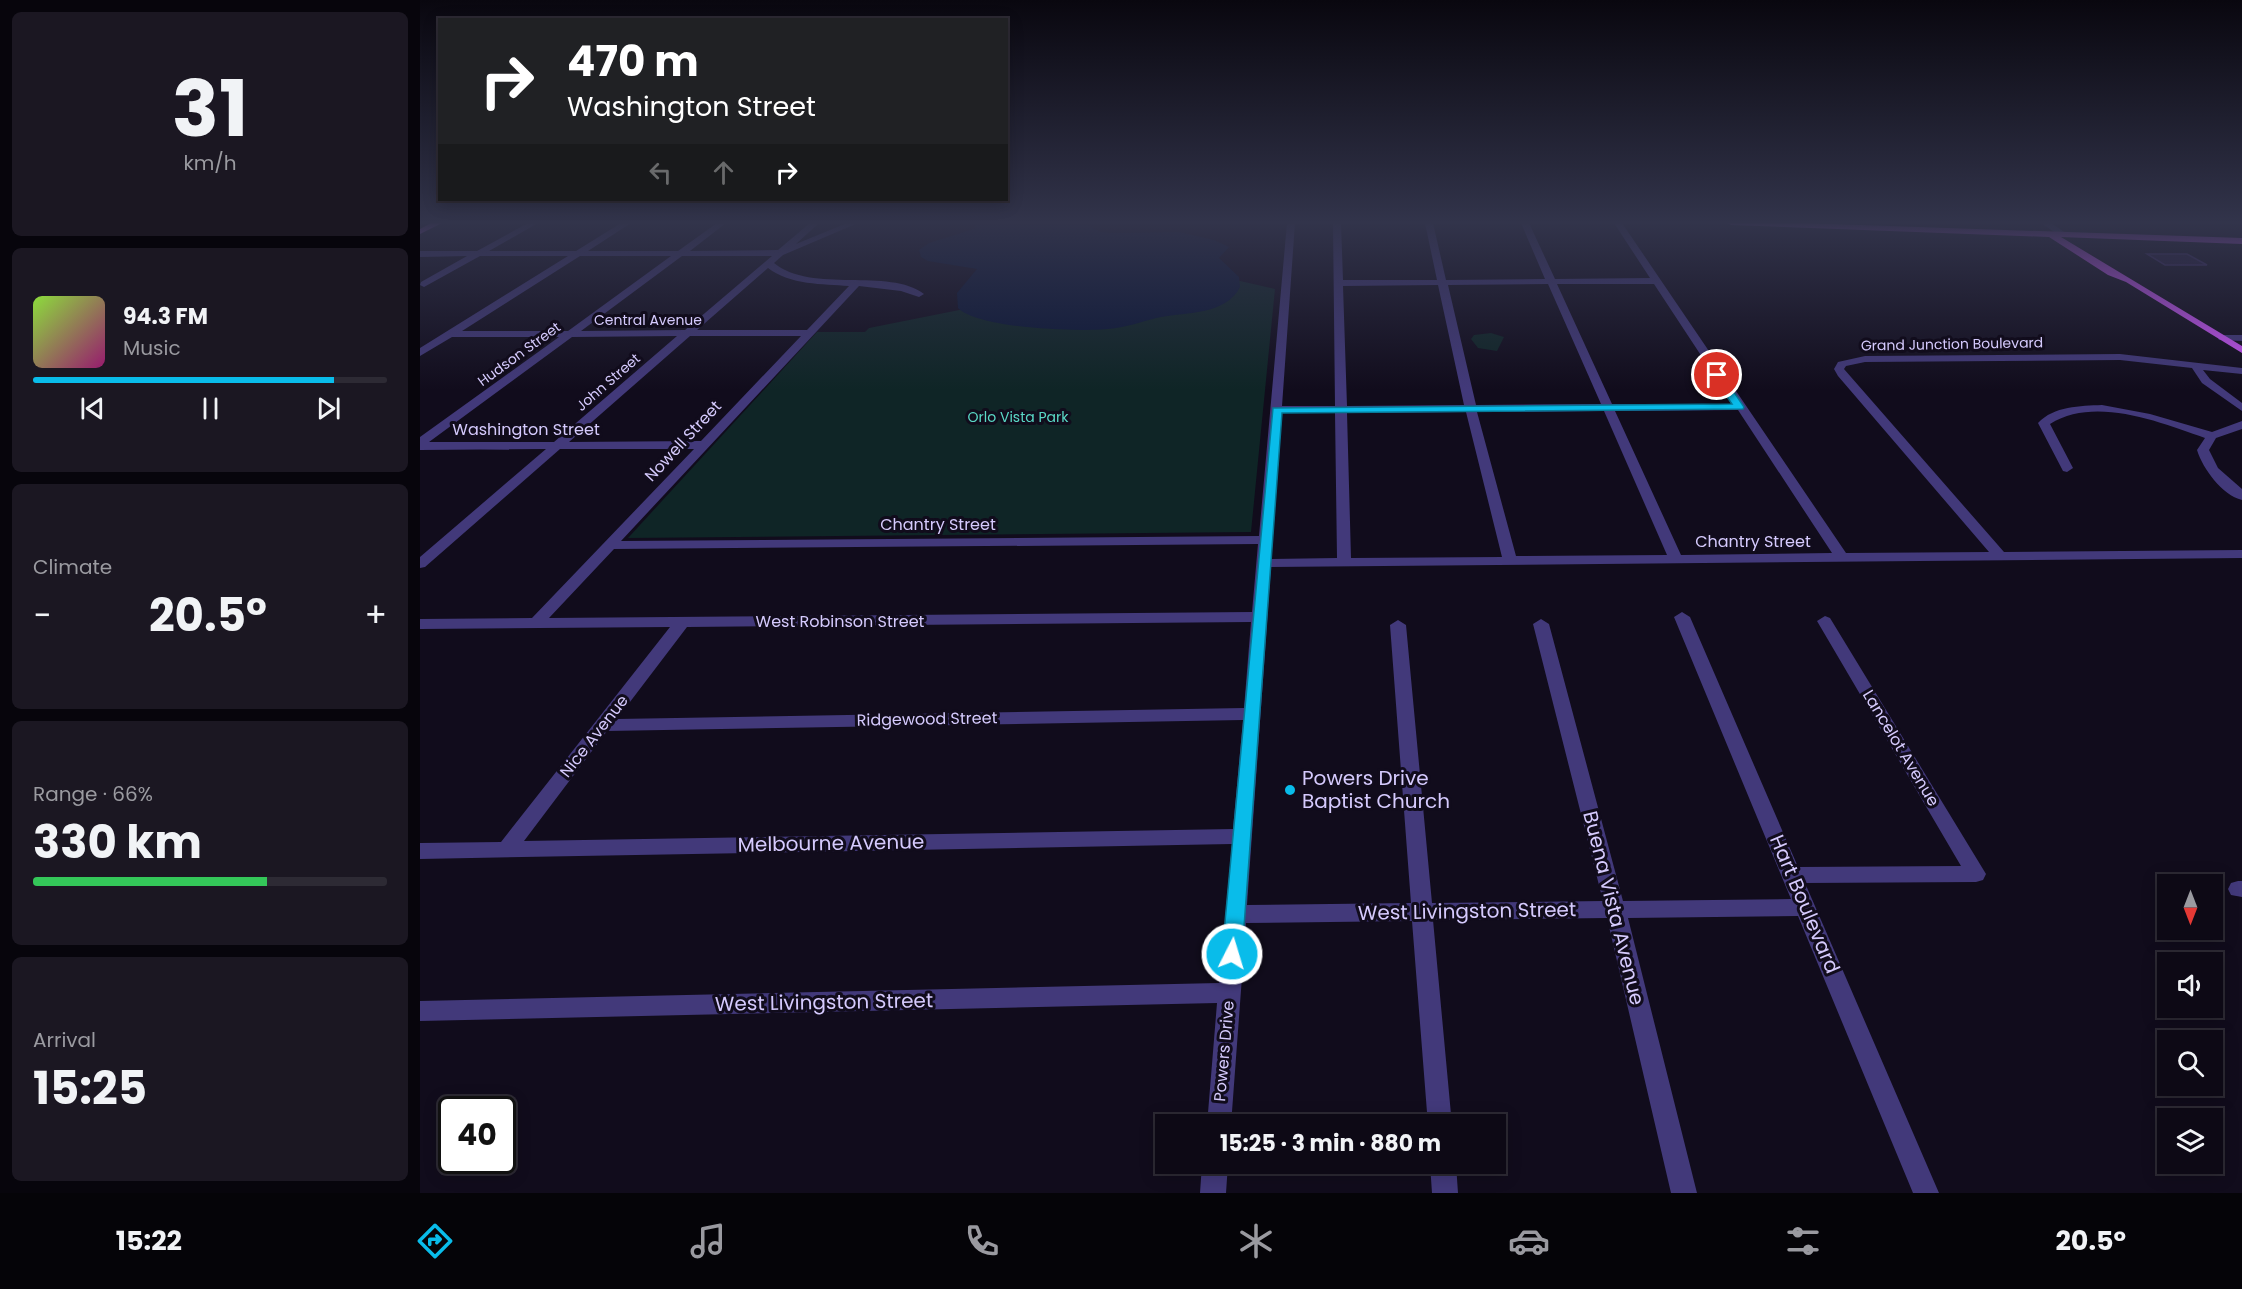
<!DOCTYPE html>
<html lang="en">
<head>
<meta charset="utf-8">
<style>
  :root { --surface:#0d0915; --page:#1b1722; --text:#f1f3f6; --muted:#9a9aa0; --line:#2d2a34; --accent:#09bcea }
  body { margin:0; font-family:Poppins,sans-serif; background:var(--page); color:var(--text); height:100vh; display:flex; flex-direction:column; font-size:22px; white-space:nowrap }
  * { box-sizing:border-box; margin:0 }
  p { font-size:20px; color:var(--muted) }
  .icon { flex:none; width:33px; height:33px; fill:none; stroke:currentColor; stroke-width:2; stroke-linecap:round; stroke-linejoin:round }
  .map { position:relative; flex:1; overflow:hidden }
  .panel { display:flex; flex-direction:column; gap:12px; padding:12px; background:#07050c; width:420px }
  .panel>* { flex:none }
  .top-card { position:absolute; left:18px; top:18px; width:570px; height:183px; border-radius:0px; box-shadow:0 3px 15px #0003,0 0 0 2px var(--line); background:#202124; color:#fff; overflow:hidden }
  .needle { width:39px; rotate:180deg }
  .fabs { position:absolute; left:1737px; top:874px; display:grid; gap:12px }
  .fabs a { display:grid; place-items:center; width:66px; height:66px; border-radius:0px; background:var(--surface); box-shadow:0 3px 15px #0003,0 0 0 2px var(--line); font-size:30px }
  .speed { position:absolute; left:18px; top:1096px; display:flex; gap:12px; font-size:30px; font-weight:700; text-align:center }
  .speed>* { display:grid; place-content:center; width:78px; height:78px; border-radius:50%; background:var(--surface); box-shadow:0 3px 15px #0003,0 0 0 2px var(--line); line-height:1 }
  .speed .limit { border:3px solid #111; border-radius:9px; background:#fff; color:#111 }
  .pin { position:absolute; display:grid; place-items:center; width:51px; height:51px; color:#fff; margin:-26px; border:3px solid #fff; border-radius:50%; box-shadow:0 2px 6px #0007 }
  .me { position:absolute; width:66px; margin:-33px; rotate:5deg; stroke-linejoin:round; filter:drop-shadow(0 0 4px #0008) }
  .turn { display:flex; align-items:center; gap:21px; height:126px; padding:0 30px; font-size:27px }
  .turn .icon { width:78px; height:78px; stroke-width:2.5 }
  .turn b { display:block; font-size:42px; line-height:51px }
  .lanes { display:flex; align-items:center; height:57px; padding:0 30px; background:#0003; justify-content:center; gap:30px; direction:ltr }
  .lanes .off { opacity:.35 }
  .big { font-size:45px; font-weight:700; line-height:1.1 }
  .panel .widget { flex:1; display:flex; flex-direction:column; justify-content:center; gap:9px; min-width:0; padding:0 21px; border-radius:9px; background:var(--page) }
  .panel .dial { align-items:center; gap:0 }
  .dial b { font-size:78px; line-height:1 }
  .song { display:flex; align-items:center; gap:18px }
  .cover { width:72px; height:72px; border-radius:9px; background:linear-gradient(135deg,hsl(90 70% 55%),hsl(320 70% 35%)) }
  .played { height:6px; border-radius:3px; background:linear-gradient(90deg,var(--accent) 85%,var(--line) 85%) }
  .keys { display:flex; justify-content:space-around; direction:ltr }
  .heat { display:flex; justify-content:space-between; align-items:center; font-size:33px; direction:ltr }
  .charge { height:9px; border-radius:4px; background:linear-gradient(90deg,#34c759 66%,var(--line) 0) }
  .trip { position:absolute; left:735px; top:1114px; width:351px; height:60px; border-radius:0px; background:var(--surface); box-shadow:0 3px 15px #0003,0 0 0 2px var(--line); font-weight:700; line-height:60px; text-align:center }
  .dock { display:flex; height:96px; justify-content:space-around; align-items:center; background:#050408; color:var(--muted) }
  .dock .icon { width:42px; height:42px }
  .dock .current { color:var(--accent) }
  .dock b { font-size:27px; color:var(--text) }
  main { display:flex; flex:1; min-height:0 }
  .map>svg:first-child { display:block }
  .green { fill:#0f2526 }
  .water { fill:#0a1637 }
  .building { fill:#24193d; stroke:#3e2c68; stroke-width:1.5 }
  .lines { fill:none; stroke-linecap:round; stroke-linejoin:round }
  .minor { fill:#42397a; fill-rule:evenodd }
  .major { fill:#cc55f9; fill-rule:evenodd }
  .route { fill:#09bcea; stroke:#067a98; stroke-width:1.5 }
  .poi-dot { fill:#09bcea; stroke:#110c1c; stroke-width:2 }
  .labels { text-anchor:middle; dominant-baseline:central; stroke-width:6; stroke-linejoin:round; paint-order:stroke }
  .far-street-label { font-size:14px; fill:#d5cafd; stroke:#110c1c }
  .far-park-label { font-size:14px; fill:#5ad9c6; stroke:#110c1c }
  .street-label { font-size:16px; fill:#d5cafd; stroke:#110c1c }
  .near-poi-label { font-size:20px; fill:#d5cafd; stroke:#110c1c; text-anchor:start }
  .near-street-label { font-size:20px; fill:#d5cafd; stroke:#110c1c }
</style>
</head>
<body>
<main>
<section class="panel">
<div class="widget dial"><b>31</b><p>km/h</p></div>
<div class="widget">
<div class="song"><i class="cover"></i><div><b>94.3 FM</b><p>Music</p></div></div>
<div class="played"></div>
<div class="keys"><svg class="icon" aria-label="previous" viewBox="0 0 24 24"><path d="M18 5L8 12l10 7zM5 5v14"/></svg><svg class="icon" aria-label="pause" viewBox="0 0 24 24"><path d="M8 5v14M16 5v14"/></svg><svg class="icon" aria-label="next" viewBox="0 0 24 24"><path d="M6 5l10 7-10 7zM19 5v14"/></svg></div>
</div>
<div class="widget"><p>Climate</p>
<div class="heat"><a>−</a><b class="big">20.5°</b><a>+</a></div>
</div>
<div class="widget"><p>Range · 66%</p><b class="big">330 km</b><div class="charge"></div></div>
<div class="widget"><p>Arrival</p><b class="big">15:25</b></div>
</section>
<div class="map">
<svg width="1822" height="1193" viewBox="0 0 1822 1193">
  <rect width="100%" height="100%" fill="#110c1c"/>
  <path class="green" d="M 794,275 L 855,289 L 831,532 L 208,538 L 397,332 L 445,332 L 449,328 L 599,298 Z
    M 1071,333 L 1084,337 L 1077,351 L 1058,348 L 1051,339 L 1054,335 Z"/>
  <path class="water" d="M 558,223 L 664,223 L 680,232 L 695,233 L 759,232 L 794,240 L 809,247 L 799,258 L 819,277 L 820,287 C 806,315 767,312 741,317 C 726,320 711,326 696,328 C 665,333 559,329 538,308 L 537,293 L 557,269 L 508,261 L 501,257 L 499,250 L 509,243 L 554,229 Z"/>
  <path class="building" d="M 1727,254 L 1767,254 L 1787,265 L 1745,265 Z"/>
  <g class="lines">
    <path class="minor" d="M 108,223 L 118,223 L 69,251 L 156,251 L 201,223 L 211,223 L 168,251 L 258,251 L 297,223 L 306,223 L 270,251 L 358,250 L 390,223 L 399,223 L 376,244 L 427,223 L 438,223 L 363,255 L 354,263 C 392,294 469,267 504,294 L 499,297 L 481,291 L 439,286 L 201,541 L 839,536 L 867,223 L 875,223 L 862,406 L 915,406 L 913,223 L 921,223 L 923,280 L 1017,280 L 1005,223 L 1013,223 L 1026,280 L 1125,279 L 1101,223 L 1109,223 L 1135,279 L 1230,278 L 1194,223 L 1202,223 L 1426,553 L 1569,552 L 1418,376 L 1414,369 L 1418,362 L 1445,356 L 1700,354 L 1822,368 L 1822,374 L 1783,370 L 1790,379 L 1822,403 L 1822,411 L 1782,383 L 1772,368 L 1700,360 L 1445,362 L 1426,366 L 1424,369 L 1584,552 L 1822,550 L 1822,558 L 851,567 L 827,905 L 991,903 L 970,625 L 978,620 L 986,625 L 1012,903 L 1183,901 L 1113,624 L 1121,619 L 1129,624 L 1203,901 L 1371,899 L 1254,617 L 1262,612 L 1270,617 L 1378,867 L 1541,866 L 1397,621 L 1405,616 L 1410,618 L 1566,874 L 1563,880 L 1556,882 L 1385,883 L 1519,1193 L 1493,1193 L 1378,916 L 1208,918 L 1277,1193 L 1251,1193 L 1187,918 L 1013,920 L 1032,1125 L 1008,1125 L 992,921 L 826,923 L 811,1125 L 787,1125 L 797,1003 L 0,1021 L 0,1001 L 799,983 L 812,844 L 0,859 L 0,843 L 81,842 L 250,627 L 0,629 L 0,619 L 112,618 L 274,449 L 140,449 L 5,567 L 0,568 L 0,557 L 126,449 L 0,450 L 0,437 L 139,337 L 32,337 L 0,356 L 0,348 L 148,256 L 60,256 L 4,287 L 0,285 L 1,282 L 47,256 L 0,257 L 0,251 L 57,251 ZM 160,256 L 251,256 L 148,331 L 42,331 ZM 262,256 L 352,256 L 265,330 L 161,331 ZM 348,268 C 370,285 403,284 429,286 L 387,330 L 277,330 ZM 1128,284 L 1181,404 L 1056,405 L 1028,285 ZM 1137,284 L 1234,284 L 1313,404 L 1192,404 ZM 1018,285 L 1044,405 L 927,406 L 923,286 ZM 257,336 L 134,442 L 9,442 L 152,337 ZM 270,336 L 381,336 L 281,441 L 149,442 ZM 1318,410 L 1412,553 L 1261,555 L 1195,411 ZM 1184,411 L 1247,555 L 1096,556 L 1057,412 ZM 1046,412 L 1082,557 L 931,558 L 927,413 ZM 862,413 L 915,413 L 917,558 L 851,559 ZM 838,544 L 832,612 L 129,618 L 194,549 ZM 831,622 L 824,708 L 197,719 L 267,627 ZM 823,720 L 813,829 L 104,841 L 187,731 Z
      M 1621,223 L 1631,223 L 1647,234 L 1640,236 Z
      M 1803,335 L 1822,335 L 1822,341 L 1799,340 L 1798,338 Z
      M 1682,405 L 1730,414 L 1792,432 L 1822,421 L 1822,429 L 1796,438 L 1789,450 L 1798,468 L 1822,489 L 1822,500 C 1802,495 1783,469 1777,450 L 1785,438 C 1739,422 1675,396 1630,424 L 1653,468 L 1647,472 L 1643,471 L 1618,423 C 1634,406 1660,406 1682,405 Z
      M 1818,881 L 1822,881 L 1822,897 L 1811,895 L 1808,889 L 1811,883 Z
      M 782,1164 L 808,1164 L 806,1193 L 780,1193 Z
      M 1010,1164 L 1036,1164 L 1038,1193 L 1012,1193 Z"/>
    <path class="major" d="M 11,223 L 22,223 L 0,234 L 0,229 Z
      M 1307,223 L 1383,223 L 1822,238 L 1822,244 L 1641,237 L 1822,346 L 1822,353 L 1706,282 L 1688,275 L 1629,237 L 1311,225 Z"/>
  </g>
  <linearGradient id="sky" x2="0" y2="1"><stop stop-color="#09070f"/><stop offset="0.57" stop-color="#32344b"/><stop offset="1" stop-color="#32344b" stop-opacity="0"/></linearGradient>
  <rect width="1822" height="390" fill="url(#sky)"/>
  <path class="route" d="M 1294,373 L 1301,373 L 1324,407 L 1323,409 L 862,413 L 822,954 L 819,960 L 812,962 L 805,960 L 802,954 L 853,408 L 1312,404 L 1292,375 Z"/>
  <circle class="poi-dot" cx="870" cy="790" r="6"/>
  <g class="labels">
    <g class="far-street-label">
      <text x="228" y="320">Central Avenue</text>
      <text transform="translate(1532 344) rotate(-1)">Grand Junction Boulevard</text>
      <text transform="translate(99 354) rotate(-36)">Hudson Street</text>
      <text transform="translate(188 382) rotate(-41)">John Street</text>
    </g>
    <g class="far-park-label">
      <text x="598" y="417">Orlo Vista Park</text>
    </g>
    <g class="street-label">
      <text x="106" y="429">Washington Street</text>
      <text transform="translate(263 441) rotate(-47)">Nowell Street</text>
      <text x="518" y="524">Chantry Street</text>
      <text x="1333" y="541">Chantry Street</text>
      <text x="420" y="621">West Robinson Street</text>
      <text transform="translate(507 719) rotate(-1)">Ridgewood Street</text>
      <text transform="translate(174 736) rotate(-52)">Nice Avenue</text>
      <text transform="translate(1481 748) rotate(59)">Lancelot Avenue</text>
      <text transform="translate(804 1051) rotate(-85)">Powers Drive</text>
    </g>
    <g class="near-poi-label">
      <text x="882" y="778">Powers Drive<tspan x="882" dy="23">Baptist Church</tspan></text>
    </g>
    <g class="near-street-label">
      <text transform="translate(411 843) rotate(-1)">Melbourne Avenue</text>
      <text transform="translate(1385 904) rotate(67)">Hart Boulevard</text>
      <text transform="translate(1194 908) rotate(76)">Buena Vista Avenue</text>
      <text transform="translate(1047 911) rotate(-1)">West Livingston Street</text>
      <text transform="translate(404 1002) rotate(-1)">West Livingston Street</text>
    </g>
  </g>
</svg>
<div class="fabs">
<a><svg class="needle" viewBox="-14 -14 28 28"><path d="M0-13l5 13h-10z" fill="#e53935"/><path d="M0 13l5-13h-10z" fill="#9a9aa0"/></svg></a>
<a><svg class="icon" aria-label="sound" viewBox="0 0 24 24"><path d="M4 9h4l5-4v14l-5-4H4zM17 9q2 3 0 6"/></svg></a>
<a><svg class="icon" aria-label="search" viewBox="0 0 24 24"><circle cx="10" cy="10" r="6"/><path d="M15 15l6 6"/></svg></a>
<a><svg class="icon" aria-label="layers" viewBox="0 0 24 24"><path d="M12 4l9 5-9 5-9-5zM3 14l9 5 9-5"/></svg></a>
</div>
<div class="speed"><div class="limit">40</div></div>
<div class="pin" style="left:1297px;top:375px;background:#d93025"><svg class="icon" aria-label="arrive" viewBox="0 0 24 24"><path d="M6 21V4h12l-3 4 3 4H6"/></svg></div>
<svg class="me" style="left:812px;top:954px" viewBox="-20 -20 40 40"><circle r="17" fill="#09bcea" stroke="#fff" stroke-width="3"/><path d="M0-11L8 9 0 5-8 9z" fill="#fff"/></svg>
<div class="trip">15:25 · 3 min · 880 m</div>
<div class="top-card">
<div class="turn"><svg class="icon" aria-label="right" viewBox="0 0 24 24"><path d="M7 20v-9h11M14 6l5 5-5 5"/></svg><div><b>470 m</b>Washington Street</div></div>
<div class="lanes"><svg class="icon off" aria-label="left" viewBox="0 0 24 24"><path d="M17 20v-9H6M10 6l-5 5 5 5"/></svg><svg class="icon off" aria-label="ahead" viewBox="0 0 24 24"><path d="M12 20V5M6 11l6-6 6 6"/></svg><svg class="icon" aria-label="right" viewBox="0 0 24 24"><path d="M7 20v-9h11M14 6l5 5-5 5"/></svg></div>
</div>
</div>
</main>
<nav class="dock">
<b>15:22</b>
<svg class="icon current" aria-label="directions" viewBox="0 0 24 24"><path d="M12 3l9 9-9 9-9-9zM9 14v-3h6M13 9l2 2-2 2"/></svg>
<svg class="icon" aria-label="music" viewBox="0 0 24 24"><path d="M9 18V5l10-2v13"/><circle cx="6" cy="18" r="3"/><circle cx="16" cy="16" r="3"/></svg>
<svg class="icon" aria-label="phone" viewBox="0 0 24 24"><path d="M5 4h4l2 5-3 2q2 4 5 5l2-3 5 2v4C11 20 4 13 5 4z"/></svg>
<svg class="icon" aria-label="climate" viewBox="0 0 24 24"><path d="M12 3v18M4 7l16 10M4 17L20 7"/></svg>
<svg class="icon" aria-label="car" viewBox="0 0 24 24"><path d="M5 17H2v-5l4-1 3-4h7l3 4 3 1v5h-3M9 17h6M6 11h13"/><circle cx="7" cy="17" r="2"/><circle cx="17" cy="17" r="2"/></svg>
<svg class="icon" aria-label="filters" viewBox="0 0 24 24"><path d="M4 7h16M4 17h16"/><circle cx="9" cy="7" r="2"/><circle cx="15" cy="17" r="2"/></svg>
<b>20.5°</b>
</nav>
</body>
</html>
